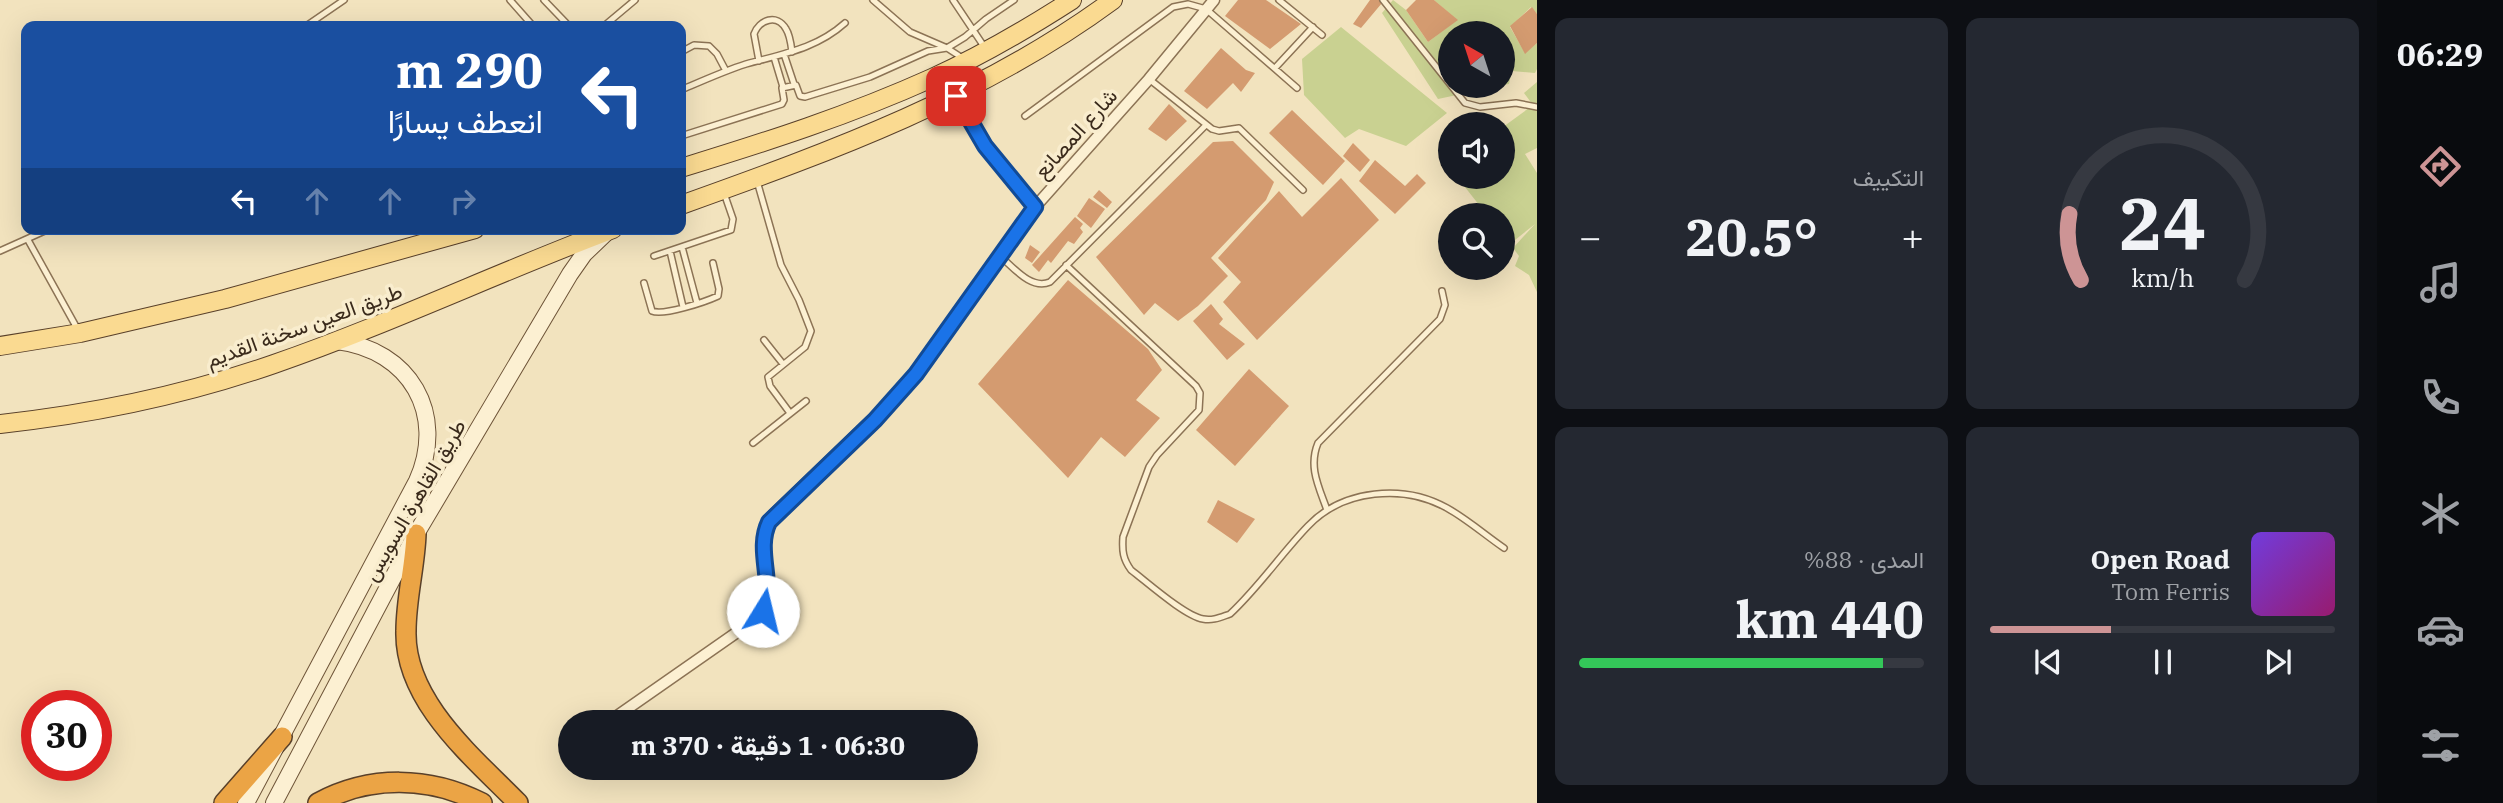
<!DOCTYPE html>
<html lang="ar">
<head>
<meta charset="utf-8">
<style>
  :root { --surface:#171b24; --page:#242831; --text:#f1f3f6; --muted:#9ea1a6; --line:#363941; --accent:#cd9495 }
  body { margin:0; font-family:"IBM Plex Serif",Vazirmatn,serif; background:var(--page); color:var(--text); direction:rtl; height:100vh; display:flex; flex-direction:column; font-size:26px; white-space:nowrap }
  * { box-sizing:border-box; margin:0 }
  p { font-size:23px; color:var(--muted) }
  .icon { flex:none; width:38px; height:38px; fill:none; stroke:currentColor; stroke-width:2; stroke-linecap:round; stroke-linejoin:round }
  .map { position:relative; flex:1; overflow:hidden; direction:ltr }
  .drawer { display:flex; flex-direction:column; gap:18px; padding:18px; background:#0d0f14; width:840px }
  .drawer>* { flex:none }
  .hud { position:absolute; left:21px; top:21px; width:665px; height:214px; border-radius:14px; box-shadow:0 7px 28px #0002; direction:rtl; background:#1a4fa0; color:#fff; overflow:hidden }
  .needle { width:46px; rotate:321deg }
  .tools { position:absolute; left:1438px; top:21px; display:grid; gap:14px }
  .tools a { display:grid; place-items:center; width:77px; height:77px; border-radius:50%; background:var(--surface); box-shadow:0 7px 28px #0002; font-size:35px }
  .speed { position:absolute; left:21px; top:690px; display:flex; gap:14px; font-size:35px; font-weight:700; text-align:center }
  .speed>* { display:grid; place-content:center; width:91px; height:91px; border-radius:50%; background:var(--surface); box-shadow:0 7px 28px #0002; line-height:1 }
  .speed .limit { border:10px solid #d22; background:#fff; color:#111 }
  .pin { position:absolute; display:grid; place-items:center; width:60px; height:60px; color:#fff; margin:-30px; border-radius:14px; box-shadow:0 4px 10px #0006 }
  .me { position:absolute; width:77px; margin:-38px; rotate:9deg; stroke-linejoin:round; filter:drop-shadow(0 0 5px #0008) }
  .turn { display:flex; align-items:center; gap:24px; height:147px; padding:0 28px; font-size:32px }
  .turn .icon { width:91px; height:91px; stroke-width:2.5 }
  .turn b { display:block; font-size:49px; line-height:60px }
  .lanes { display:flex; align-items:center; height:66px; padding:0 28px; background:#0003; justify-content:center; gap:35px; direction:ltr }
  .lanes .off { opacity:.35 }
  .big { font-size:52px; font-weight:700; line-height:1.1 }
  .drawer .card { flex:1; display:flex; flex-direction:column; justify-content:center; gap:10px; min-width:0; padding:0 24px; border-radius:14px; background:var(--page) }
  .drawer .dial { align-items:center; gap:0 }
  .dial svg { height:182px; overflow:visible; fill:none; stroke:var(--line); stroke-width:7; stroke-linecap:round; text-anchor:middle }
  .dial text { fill:var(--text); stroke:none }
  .song { display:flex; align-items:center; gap:21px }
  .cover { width:84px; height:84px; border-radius:10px; background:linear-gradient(135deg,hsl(260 70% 55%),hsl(320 70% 35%)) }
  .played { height:7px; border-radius:4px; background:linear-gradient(90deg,var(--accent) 35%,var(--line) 35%) }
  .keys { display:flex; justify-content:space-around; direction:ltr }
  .heat { display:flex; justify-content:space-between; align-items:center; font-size:38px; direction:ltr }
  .charge { height:10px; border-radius:5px; background:linear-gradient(90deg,#34c759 88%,var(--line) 0) }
  .drawer .tiles { flex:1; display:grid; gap:18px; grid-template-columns:repeat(2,1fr) }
  .trip { position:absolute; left:558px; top:710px; width:420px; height:70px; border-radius:35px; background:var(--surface); box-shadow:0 7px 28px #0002; font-weight:700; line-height:70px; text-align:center; direction:rtl }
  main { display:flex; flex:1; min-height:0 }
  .menu { display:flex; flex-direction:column; width:126px; justify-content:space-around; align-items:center; background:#090b0e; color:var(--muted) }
  .menu .icon { width:49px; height:49px }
  .menu .on { color:var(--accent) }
  .menu b { font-size:32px; color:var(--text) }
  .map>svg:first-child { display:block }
  .green { fill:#c9d191 }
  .building { fill:#d49b70 }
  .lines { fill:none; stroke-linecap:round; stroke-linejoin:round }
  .lane-casing { stroke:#8c7355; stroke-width:8 }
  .street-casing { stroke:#8c7355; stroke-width:13 }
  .secondary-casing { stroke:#6e5438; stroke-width:18 }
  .primary-casing { stroke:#59402a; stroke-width:20 }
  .highway-casing { stroke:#59402a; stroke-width:22 }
  .lane { stroke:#fcf0d2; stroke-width:5 }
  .street { stroke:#fcf0d2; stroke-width:10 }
  .secondary { stroke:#fcf0d2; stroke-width:16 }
  .primary { stroke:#fada91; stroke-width:18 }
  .highway { stroke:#eba445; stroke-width:19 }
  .route-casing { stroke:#114b97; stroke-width:18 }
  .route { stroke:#1a73e8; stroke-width:12 }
  .labels { text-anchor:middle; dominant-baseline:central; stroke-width:7; stroke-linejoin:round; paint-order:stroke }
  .street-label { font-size:21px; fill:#3a2a1b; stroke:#f9edce }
</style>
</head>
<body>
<main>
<nav class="menu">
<b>06:29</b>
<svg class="icon on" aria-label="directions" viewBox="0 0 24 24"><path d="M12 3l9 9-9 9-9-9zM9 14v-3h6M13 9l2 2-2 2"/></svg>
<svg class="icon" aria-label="music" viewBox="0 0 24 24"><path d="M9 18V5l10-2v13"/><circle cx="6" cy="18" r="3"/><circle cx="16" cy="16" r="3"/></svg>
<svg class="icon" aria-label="phone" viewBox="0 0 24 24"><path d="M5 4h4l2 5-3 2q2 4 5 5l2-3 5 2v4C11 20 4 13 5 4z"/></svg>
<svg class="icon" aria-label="climate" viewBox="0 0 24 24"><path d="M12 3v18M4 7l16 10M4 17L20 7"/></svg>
<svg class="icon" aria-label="car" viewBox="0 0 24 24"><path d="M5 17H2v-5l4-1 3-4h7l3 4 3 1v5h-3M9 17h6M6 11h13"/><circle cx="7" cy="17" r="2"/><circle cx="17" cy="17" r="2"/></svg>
<svg class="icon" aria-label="filters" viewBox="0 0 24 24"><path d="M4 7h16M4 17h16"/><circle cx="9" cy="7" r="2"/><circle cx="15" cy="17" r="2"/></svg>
</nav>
<section class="drawer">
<div class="tiles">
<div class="card dial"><svg viewBox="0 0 100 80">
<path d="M14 69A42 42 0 1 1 86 69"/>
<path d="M14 69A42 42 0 0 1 9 40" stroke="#cd9495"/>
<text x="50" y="56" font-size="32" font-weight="700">24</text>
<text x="50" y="72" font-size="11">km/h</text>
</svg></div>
<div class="card"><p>التكييف</p>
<div class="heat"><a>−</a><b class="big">20.5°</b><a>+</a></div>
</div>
<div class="card">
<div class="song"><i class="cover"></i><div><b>Open Road</b><p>Tom Ferris</p></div></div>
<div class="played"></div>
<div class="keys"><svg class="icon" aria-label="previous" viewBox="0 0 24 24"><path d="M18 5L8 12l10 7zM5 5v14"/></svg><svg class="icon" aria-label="pause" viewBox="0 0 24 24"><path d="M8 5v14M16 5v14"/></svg><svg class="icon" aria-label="next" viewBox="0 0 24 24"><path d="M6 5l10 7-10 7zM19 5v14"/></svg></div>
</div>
<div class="card"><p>المدى · 88%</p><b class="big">440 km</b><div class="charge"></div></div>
</div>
</section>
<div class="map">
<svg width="1537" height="803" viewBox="0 0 1537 803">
  <rect width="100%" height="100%" fill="#f2e3be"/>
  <path class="green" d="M 1393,0 L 1406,10 L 1428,42 L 1457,20 L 1434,0 L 1537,0 L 1537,14 L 1531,7 L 1510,27 L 1525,53 L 1537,43 L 1537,69 L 1535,73 L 1512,71 L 1509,84 L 1503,85 L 1503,33 L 1451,33 L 1451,86 L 1499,86 L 1438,99 L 1382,13 Z
    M 1341,27 L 1447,113 L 1406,146 L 1359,129 L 1345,138 L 1304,95 L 1302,59 Z
    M 1537,82 L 1537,148 L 1525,154 L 1537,173 L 1537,292 L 1529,275 L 1515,266 L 1519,256 L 1513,248 L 1535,224 L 1510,244 L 1503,236 L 1503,215 L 1487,215 L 1457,177 L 1503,177 L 1503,127 L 1533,105 L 1524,93 Z"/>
  <path class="building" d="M 1238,0 L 1266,0 L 1301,24 L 1270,49 L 1225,16 Z
    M 1370,0 L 1380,0 L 1382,3 L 1361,28 L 1353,24 Z
    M 1416,0 L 1434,0 L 1458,20 L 1428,42 L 1406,10 Z
    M 1532,7 L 1537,14 L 1537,43 L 1525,54 L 1510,26 Z
    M 1221,48 L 1246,70 L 1255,73 L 1241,92 L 1233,83 L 1207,109 L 1184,91 Z
    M 1169,104 L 1187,121 L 1166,141 L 1148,129 Z
    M 1292,110 L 1345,161 L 1323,185 L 1269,133 Z
    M 1233,141 L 1274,182 L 1266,200 L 1211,258 L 1228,276 L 1198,306 L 1178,321 L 1155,303 L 1144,315 L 1096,257 L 1213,142 Z
    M 1353,143 L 1370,160 L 1360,172 L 1343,156 Z
    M 1375,160 L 1405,186 L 1417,174 L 1426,183 L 1395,214 L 1359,181 Z
    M 1341,178 L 1379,220 L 1257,340 L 1223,302 L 1241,282 L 1218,258 L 1279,191 L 1302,217 Z
    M 1099,190 L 1112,202 L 1107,208 L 1093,197 Z
    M 1089,198 L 1105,209 L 1091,228 L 1077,216 Z
    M 1075,217 L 1083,224 L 1080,228 L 1083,232 L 1074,244 L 1068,241 L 1051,263 L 1048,260 L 1039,272 L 1032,265 Z
    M 1030,245 L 1040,252 L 1032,263 L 1025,258 Z
    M 1068,280 L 1148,349 L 1162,370 L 1136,400 L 1160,418 L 1125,457 L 1101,437 L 1068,478 L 978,384 Z
    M 1211,304 L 1223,319 L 1219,324 L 1245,344 L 1227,360 L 1193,321 Z
    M 1249,369 L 1289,406 L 1235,466 L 1196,430 Z
    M 1218,500 L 1255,519 L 1237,543 L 1207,522 Z"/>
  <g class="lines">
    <defs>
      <path id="lane" d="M 510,0 L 533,26
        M 544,0 L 569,26
        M 873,0 L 910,32 L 947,48 L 964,59
        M 953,0 L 985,48
        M 1279,0 L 1322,35
        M 1383,0 L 1465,103 L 1480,107 L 1516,103 L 1537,107
        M 306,26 L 344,0
        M 604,26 L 635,0
        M 681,52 L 694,45 L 709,46 L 717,54 L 726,71
        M 784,54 L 794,84
        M 774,57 L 783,87
        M 759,61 L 754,34 C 759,20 777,13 786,29 C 790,35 791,44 792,52
        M 1275,68 L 1313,27
        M 1149,79 L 1212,129 L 1219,131 L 1239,128 L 1303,190
        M 681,90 C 702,81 724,71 746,64 C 782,54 816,49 845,23
        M 1025,116 L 1173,7 L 1188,4 L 1206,9 L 1297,88
        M 681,136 L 782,104 L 784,100 L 782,88 L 796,85 L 800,96 L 805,97 L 870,77 L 928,51 L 947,48 L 965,37 L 986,19 L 1014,0
        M 757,181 L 781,265 L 799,300 L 811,331 L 805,347 L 768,377 L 770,386 L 790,413
        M 28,240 L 78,330
        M 682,247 L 697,303
        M 0,251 L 49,229
        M 670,251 L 683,307
        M 654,256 L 731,230 L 733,219 L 724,193
        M 1000,256 C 1014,268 1031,290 1050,282 L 1206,125
        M 1066,265 L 1196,386 L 1200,393 L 1199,410 L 1157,455 L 1149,467 L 1123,537 C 1122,551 1123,559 1131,570 C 1148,583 1185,616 1203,619 C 1213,621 1221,617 1230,614 C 1259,587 1281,554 1308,526 C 1343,489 1404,484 1447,508 C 1467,519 1485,535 1504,548
        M 644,283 L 652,311 C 663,316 705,302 718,296 L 719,289 L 713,263
        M 764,340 L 783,364
        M 753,443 L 806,401
        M 1327,510 C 1319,487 1308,467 1318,443 L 1440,319 L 1445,305 L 1442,291"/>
      <path id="street" d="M 956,96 C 978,137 1003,173 1035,207
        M 607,723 L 756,619 C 782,586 750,548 773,515 L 896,397 L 935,349 L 1035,207 L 1149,79 L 1214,0"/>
      <path id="secondary" d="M 246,803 L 417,481 C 447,414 410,350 337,341
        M 274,803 L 416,534 L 570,274 L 584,254 L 607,232"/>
      <path id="primary" d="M 681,168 C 766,142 850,115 932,78 C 981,56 1027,29 1072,0
        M 681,205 C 832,151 983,96 1113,0
        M 0,346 L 80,333 L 225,299 L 475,229
        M 0,424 C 93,414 185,395 274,364 C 389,324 499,272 613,229"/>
      <path id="highway" d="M 416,534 C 415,566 406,598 406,631 C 404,701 473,757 518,803
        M 224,803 L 282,737
        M 318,803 C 370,775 429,776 482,803"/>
    </defs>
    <use href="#lane" class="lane-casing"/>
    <use href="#street" class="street-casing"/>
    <use href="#secondary" class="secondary-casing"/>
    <use href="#primary" class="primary-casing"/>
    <use href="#highway" class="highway-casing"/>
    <use href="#lane" class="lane"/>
    <use href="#street" class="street"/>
    <use href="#secondary" class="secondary"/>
    <use href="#primary" class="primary"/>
    <use href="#highway" class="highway"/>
  </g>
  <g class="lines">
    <defs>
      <path id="route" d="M 763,611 C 775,581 755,551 769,522 L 875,420 L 916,374 L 1035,207 L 985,146 L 956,96"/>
    </defs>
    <use href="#route" class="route-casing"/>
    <use href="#route" class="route"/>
  </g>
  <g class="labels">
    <g class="street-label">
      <text transform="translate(1075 133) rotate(-48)">شارع المصانع</text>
      <text transform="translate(304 325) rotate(-20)">طريق العين سخنة القديم</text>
      <text transform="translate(414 500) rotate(-60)">طريق القاهرة السويس</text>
    </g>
  </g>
</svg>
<div class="tools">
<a><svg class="needle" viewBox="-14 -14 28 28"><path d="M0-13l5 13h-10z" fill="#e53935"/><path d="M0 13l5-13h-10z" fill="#9ea1a6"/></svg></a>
<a><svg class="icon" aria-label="sound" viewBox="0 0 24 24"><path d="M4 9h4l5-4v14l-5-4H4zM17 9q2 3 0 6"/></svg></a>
<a><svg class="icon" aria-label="search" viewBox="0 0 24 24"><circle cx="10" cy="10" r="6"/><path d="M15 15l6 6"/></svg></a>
</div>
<div class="speed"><div class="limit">30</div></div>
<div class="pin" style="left:956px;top:96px;background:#d93025"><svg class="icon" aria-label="arrive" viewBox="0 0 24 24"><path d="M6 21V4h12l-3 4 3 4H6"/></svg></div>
<svg class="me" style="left:763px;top:611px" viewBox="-20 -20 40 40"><circle r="19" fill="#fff"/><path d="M0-13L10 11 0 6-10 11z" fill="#1a73e8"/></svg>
<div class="trip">06:30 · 1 دقيقة · 370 m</div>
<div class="hud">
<div class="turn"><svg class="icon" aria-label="left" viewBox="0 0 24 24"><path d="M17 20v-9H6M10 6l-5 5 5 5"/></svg><div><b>290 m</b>انعطف يسارًا</div></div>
<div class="lanes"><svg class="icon" aria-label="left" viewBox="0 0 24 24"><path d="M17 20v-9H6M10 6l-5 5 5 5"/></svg><svg class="icon off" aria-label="ahead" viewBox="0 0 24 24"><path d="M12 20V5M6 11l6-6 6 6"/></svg><svg class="icon off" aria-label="ahead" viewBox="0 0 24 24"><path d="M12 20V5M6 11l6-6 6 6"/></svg><svg class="icon off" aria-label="right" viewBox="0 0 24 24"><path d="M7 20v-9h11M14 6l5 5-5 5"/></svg></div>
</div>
</div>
</main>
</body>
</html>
